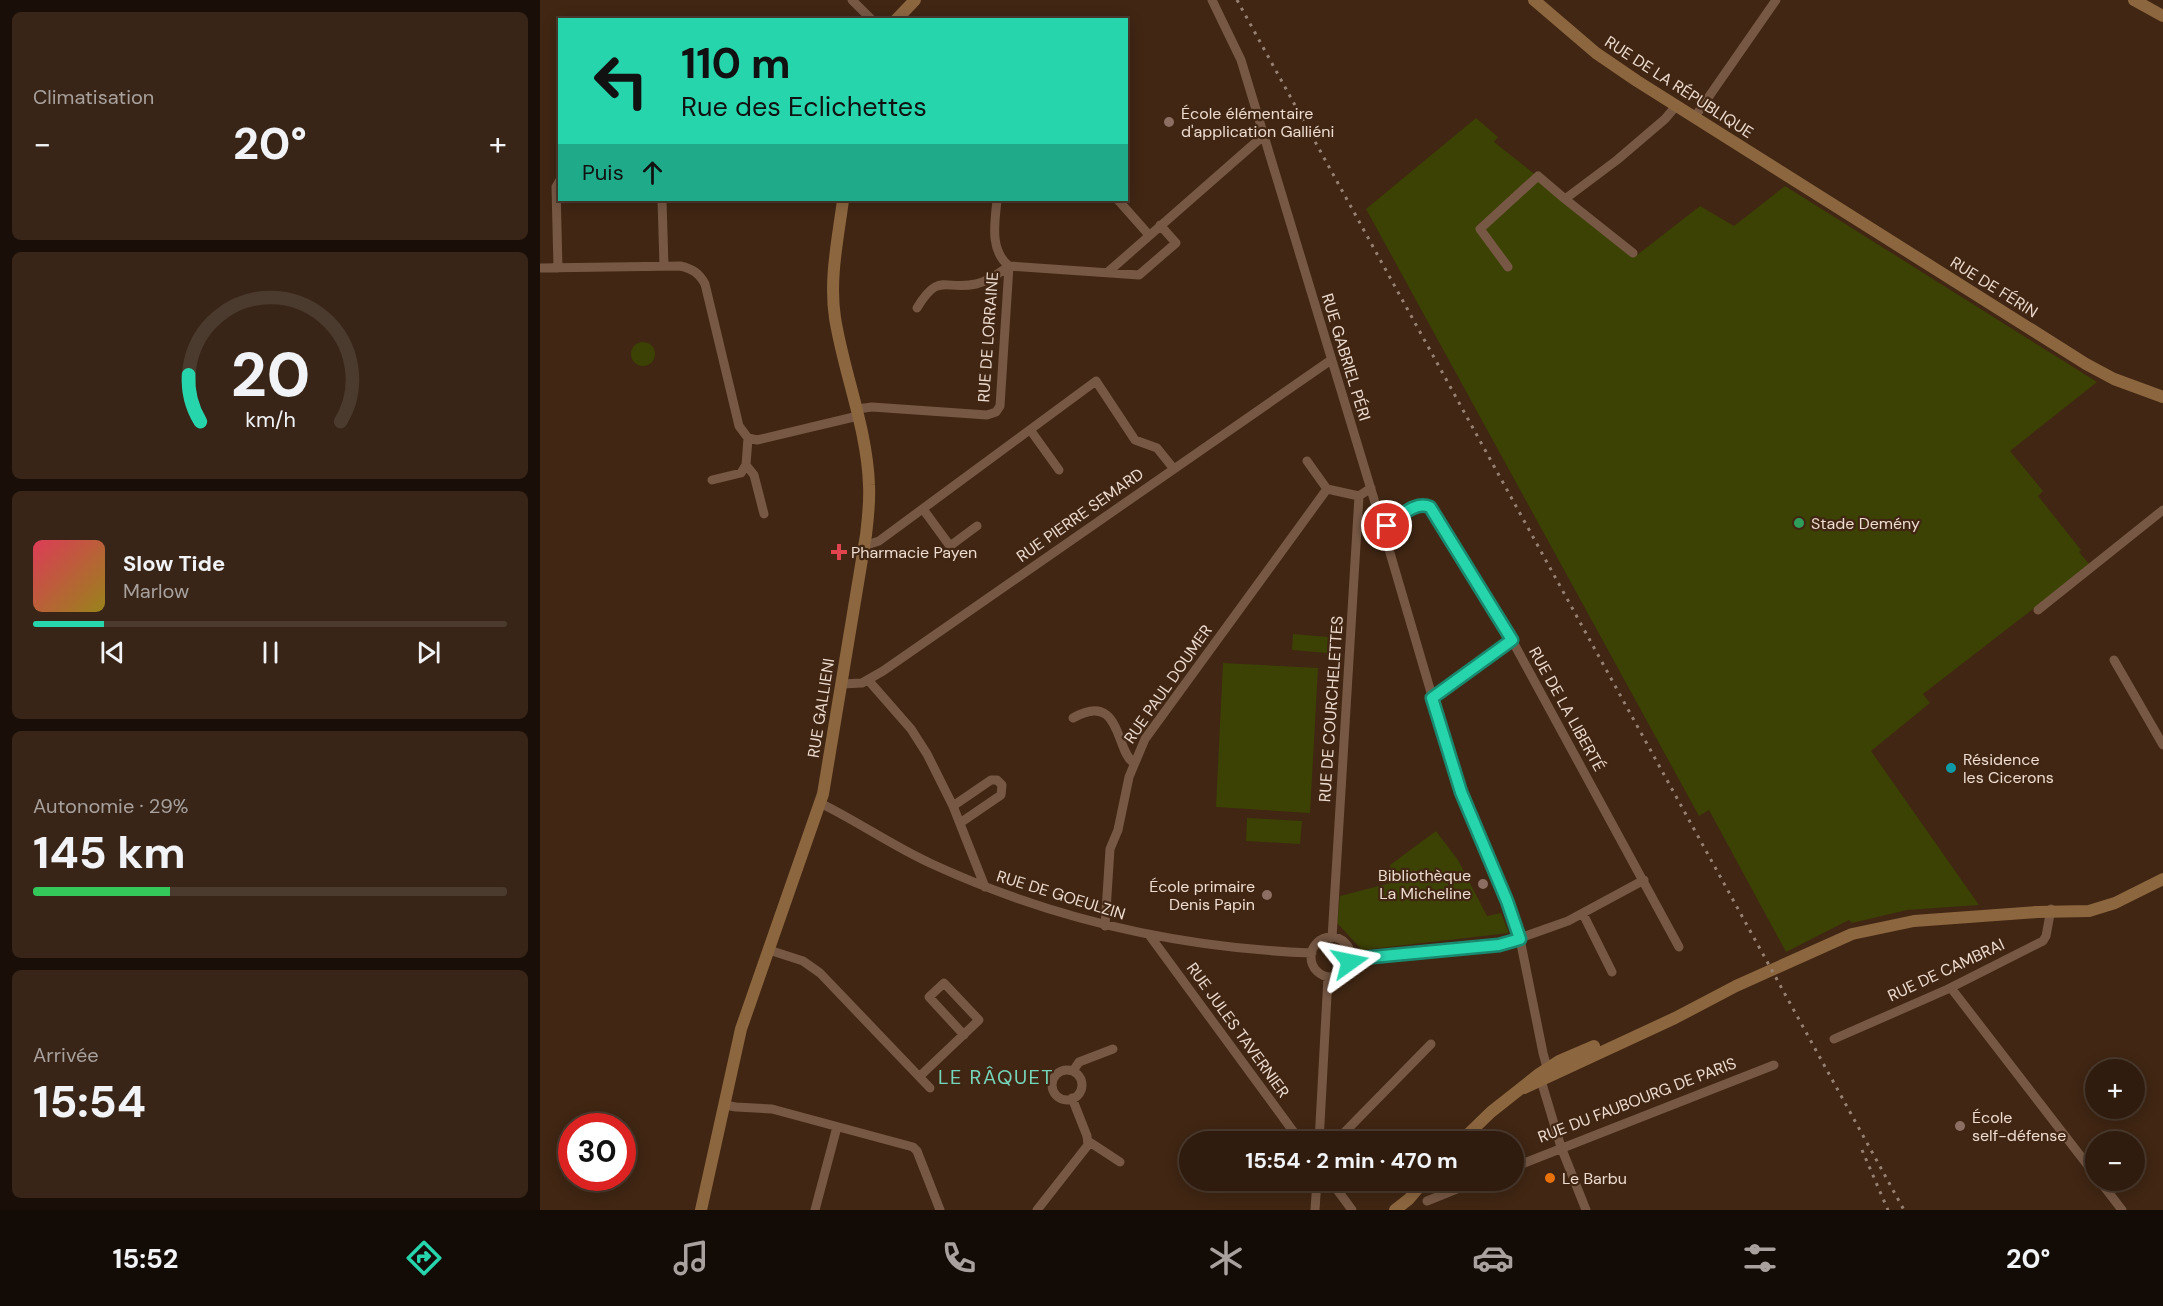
<!DOCTYPE html>
<html lang="fr">
<head>
<meta charset="utf-8">
<style>
  :root { --surface:#301c0e; --page:#382517; --text:#f1f3f6; --muted:#a8a19e; --line:#4b3a2e; --accent:#27d5ad }
  body { margin:0; font-family:"DM Sans",sans-serif; background:var(--page); color:var(--text); height:100vh; display:flex; flex-direction:column; font-size:22px; white-space:nowrap }
  * { box-sizing:border-box; margin:0 }
  p { font-size:20px; color:var(--muted) }
  .icon { flex:none; width:33px; height:33px; fill:none; stroke:currentColor; stroke-width:2; stroke-linecap:round; stroke-linejoin:round }
  .map { position:relative; flex:1; overflow:hidden }
  .panel { display:flex; flex-direction:column; gap:12px; padding:12px; background:#1a0f08; width:540px }
  .panel>* { flex:none }
  .top-card { position:absolute; left:18px; top:18px; width:570px; height:183px; border-radius:0px; box-shadow:0 3px 15px #0003,0 0 0 2px var(--line); background:#27d5ad; color:#111; overflow:hidden }
  .fabs { position:absolute; left:1545px; top:1059px; display:grid; gap:12px }
  .fabs a { display:grid; place-items:center; width:60px; height:60px; border-radius:50%; background:var(--surface); box-shadow:0 3px 15px #0003,0 0 0 2px var(--line); font-size:30px }
  .speed { position:absolute; left:18px; top:1113px; display:flex; gap:12px; font-size:30px; font-weight:700; text-align:center }
  .speed>* { display:grid; place-content:center; width:78px; height:78px; border-radius:50%; background:var(--surface); box-shadow:0 3px 15px #0003,0 0 0 2px var(--line); line-height:1 }
  .speed .limit { border:9px solid #d22; background:#fff; color:#111 }
  .pin { position:absolute; display:grid; place-items:center; width:51px; height:51px; color:#fff; margin:-26px; border:3px solid #fff; border-radius:50%; box-shadow:0 2px 6px #0007 }
  .me { position:absolute; width:66px; margin:-33px; rotate:78deg; stroke-linejoin:round; filter:drop-shadow(0 0 4px #0008) }
  .turn { display:flex; align-items:center; gap:21px; height:126px; padding:0 24px; font-size:27px }
  .turn .icon { width:78px; height:78px; stroke-width:2.5 }
  .turn b { display:block; font-size:42px; line-height:51px }
  .then { display:flex; align-items:center; height:57px; padding:0 24px; background:#0003; gap:12px; font-size:22px }
  .big { font-size:45px; font-weight:700; line-height:1.1 }
  .panel .card { flex:1; display:flex; flex-direction:column; justify-content:center; gap:9px; min-width:0; padding:0 21px; border-radius:9px; background:var(--page) }
  .panel .dial { align-items:center; gap:0 }
  .dial svg { height:156px; overflow:visible; fill:none; stroke:var(--line); stroke-width:7; stroke-linecap:round; text-anchor:middle }
  .dial text { fill:var(--text); stroke:none }
  .song { display:flex; align-items:center; gap:18px }
  .cover { width:72px; height:72px; border-radius:9px; background:linear-gradient(135deg,hsl(350 70% 55%),hsl(50 70% 35%)) }
  .played { height:6px; border-radius:3px; background:linear-gradient(90deg,var(--accent) 15%,var(--line) 15%) }
  .keys { display:flex; justify-content:space-around; direction:ltr }
  .heat { display:flex; justify-content:space-between; align-items:center; font-size:33px; direction:ltr }
  .charge { height:9px; border-radius:4px; background:linear-gradient(90deg,#34c759 29%,var(--line) 0) }
  .trip { position:absolute; left:639px; top:1131px; width:345px; height:60px; border-radius:30px; background:var(--surface); box-shadow:0 3px 15px #0003,0 0 0 2px var(--line); font-weight:700; line-height:60px; text-align:center }
  .dock { display:flex; height:96px; justify-content:space-around; align-items:center; background:#130b06; color:var(--muted) }
  .dock .icon { width:42px; height:42px }
  .dock .active { color:var(--accent) }
  .dock b { font-size:27px; color:var(--text) }
  main { display:flex; flex:1; min-height:0 }
  .map>svg:first-child { display:block }
  .green { fill:#3c4104 }
  .lines { fill:none; stroke-linecap:round; stroke-linejoin:round }
  .street { stroke:#765844; stroke-width:9 }
  .secondary { stroke:#8c663f; stroke-width:12 }
  .rail { stroke:#978172; stroke-width:3; stroke-dasharray:3 6; stroke-linecap:butt }
  .route-casing { stroke:#198a70; stroke-width:15 }
  .route { stroke:#27d5ad; stroke-width:10 }
  .education-dot { fill:#8d6e63; stroke:#402613; stroke-width:2 }
  .leisure-dot { fill:#2e9e5b; stroke:#402613; stroke-width:2 }
  .health-dot { fill:#e0444e; stroke:#402613; stroke-width:2 }
  .culture-dot { fill:#0f9aa8; stroke:#402613; stroke-width:2 }
  .food-dot { fill:#e8710a; stroke:#402613; stroke-width:2 }
  .labels { text-anchor:middle; dominant-baseline:central; stroke-width:4.5; stroke-linejoin:round; paint-order:stroke }
  .street-label { font-size:16px; fill:#eedcd0; stroke:#402613 }
  .poi-label { font-size:16px; fill:#eedcd0; stroke:#402613; text-anchor:start }
  .quarter-label { font-size:20px; letter-spacing:1.5px; fill:#76d4b8; stroke:#402613 }
</style>
</head>
<body>
<main>
<section class="panel">
<div class="card"><p>Climatisation</p>
<div class="heat"><a>−</a><b class="big">20°</b><a>+</a></div>
</div>
<div class="card dial"><svg viewBox="0 0 100 80">
<path d="M14 69A42 42 0 1 1 86 69"/>
<path d="M14 69A42 42 0 0 1 8 45" stroke="#27d5ad"/>
<text x="50" y="56" font-size="32" font-weight="700">20</text>
<text x="50" y="72" font-size="11">km/h</text>
</svg></div>
<div class="card">
<div class="song"><i class="cover"></i><div><b>Slow Tide</b><p>Marlow</p></div></div>
<div class="played"></div>
<div class="keys"><svg class="icon" aria-label="previous" viewBox="0 0 24 24"><path d="M18 5L8 12l10 7zM5 5v14"/></svg><svg class="icon" aria-label="pause" viewBox="0 0 24 24"><path d="M8 5v14M16 5v14"/></svg><svg class="icon" aria-label="next" viewBox="0 0 24 24"><path d="M6 5l10 7-10 7zM19 5v14"/></svg></div>
</div>
<div class="card"><p>Autonomie · 29%</p><b class="big">145 km</b><div class="charge"></div></div>
<div class="card"><p>Arrivée</p><b class="big">15:54</b></div>
</section>
<div class="map">
<svg width="1623" height="1210" viewBox="0 0 1623 1210">
  <rect width="100%" height="100%" fill="#402613"/>
  <path class="green" d="M 936,118 L 958,137 L 954,142 L 1097,255 L 1160,206 L 1194,226 L 1245,186 L 1557,382 L 1470,451 L 1503,491 L 1498,496 L 1541,550 L 1539,552 L 1550,565 L 1383,694 L 1390,703 L 1331,751 L 1439,905 L 1367,910 L 1312,923 L 1309,920 L 1246,952 L 1169,810 L 1159,816 L 826,209 Z
    M91 354a12 12 0 1 1 24 0a12 12 0 1 1-24 0Z
    M 753,634 L 788,637 L 787,653 L 752,650 Z
    M 683,663 L 778,668 L 770,813 L 676,807 Z
    M 707,818 L 762,821 L 760,844 L 706,841 Z
    M 896,831 L 918,860 L 947,916 L 961,913 L 969,933 L 822,950 L 797,923 L 800,896 L 854,882 L 850,865 Z"/>
  <g class="lines">
    <path class="street" d="M 312,0 L 332,20
      M 672,0 L 701,60 L 843,529 L 917,781 L 980,939 L 1003,1053 L 1009,1075
      M 1154,118 L 1236,0
      M 1025,199 L 1093,253
      M 122,200 L 124,266
      M 457,200 C 455,222 449,250 469,266
      M 578,200 L 609,235
      M 968,267 L 940,229 L 998,176 L 1025,199 L 1077,160 L 1125,119 L 1136,106
      M 0,268 L 140,266 C 153,269 159,273 165,284 L 199,426 L 208,438 L 217,440 L 318,416
      M 18,268 L 16,187 L 20,180
      M 568,272 L 723,136
      M 377,308 C 399,271 405,291 436,284 C 449,281 459,273 469,266 L 599,275 L 636,243 L 620,225
      M 317,409 L 332,407 L 447,415 L 456,412 L 460,406 L 469,266
      M 491,431 L 519,470
      M 208,438 L 206,465 L 214,475 L 224,514
      M 767,461 L 787,489
      M 172,480 L 201,473 L 206,465
      M 383,509 L 410,546 L 437,526
      M 843,529 L 878,506 L 885,505 L 893,510 L 972,640 L 1139,947
      M 324,546 L 339,541 L 556,381 L 595,440 L 617,448 L 634,469
      M 1498,610 L 1623,510
      M 1574,660 L 1623,745
      M 329,681 L 371,729 L 387,754 L 413,806 L 445,887
      M 302,684 L 322,683 L 343,671 L 791,360
      M 892,698 L 972,640
      M 533,718 C 582,690 575,752 594,763
      M 280,803 C 319,822 354,847 392,864 C 514,920 638,948 772,953
      M 413,806 L 451,780 L 457,780 L 462,785 L 461,795 L 420,823
      M 1043,914 L 1072,972
      M 565,926 L 570,849 L 578,830 L 589,777 L 605,739 L 787,489 L 819,496
      M 610,936 L 761,1142
      M771 957a20 20 0 1 1 40 0a20 20 0 1 1-40 0Z
      M 792,938 L 819,496 L 831,488
      M 229,950 L 263,961 L 280,973 L 390,1088
      M 811,959 L 966,943 L 1028,921 L 1104,880
      M 1411,988 L 1556,1176
      M 1294,1039 L 1408,989 L 1503,941 L 1506,936 L 1511,909
      M512 1085a15 15 0 1 1 30 0a15 15 0 1 1-30 0Z
      M 533,1071 L 539,1062 L 573,1049
      M 380,1076 L 439,1020 L 404,983 L 389,997 L 424,1035
      M 1000,1077 L 1021,1147 L 1046,1210
      M 184,1105 L 196,1107 L 232,1109 L 373,1147 L 377,1151 L 400,1210
      M 548,1141 L 580,1162
      M 779,1142 L 788,977
      M 795,1142 L 891,1044
      M 974,1167 L 1234,1065
      M 790,1180 L 812,1210
      M 1559,1180 L 1582,1210
      M 887,1201 L 939,1180
      M 275,1210 L 297,1127
      M 497,1210 L 548,1145 L 547,1136 L 532,1098
      M 775,1210 L 777,1180"/>
    <path class="secondary" d="M 994,0 L 1056,53 L 1097,81 L 1546,364 L 1574,379 L 1623,397
      M 1594,0 L 1623,16
      M 356,20 L 375,0
      M 984,1088 L 1135,1018 L 1196,986 L 1312,934 L 1374,921 L 1497,912 L 1549,911 L 1575,903 L 1623,879
      M 920,1142 L 951,1112 L 999,1074 L 1019,1061 L 1054,1046
      M 161,1210 L 201,1029 L 283,794 L 326,535 C 328,518 330,502 329,485 C 327,428 304,374 295,318 C 289,279 298,239 303,200
      M 855,1210 L 869,1199 L 885,1180"/>
    <path class="rail" d="M 697,0 L 1364,1210
      M 1322,1150 L 1348,1210"/>
  </g>
  <g class="lines">
    <defs>
      <path id="route" d="M 810,962 L 811,959 L 959,945 L 980,939 L 967,901 L 921,792 L 892,698 L 972,640 L 890,507 C 875,500 859,518 847,526"/>
    </defs>
    <use href="#route" class="route-casing"/>
    <use href="#route" class="route"/>
  </g>
  <g class="education-dot">
    <circle cx="629" cy="122" r="6"/>
    <circle cx="943" cy="884" r="6"/>
    <circle cx="727" cy="895" r="6"/>
    <circle cx="1420" cy="1126" r="6"/>
  </g>
  <circle class="leisure-dot" cx="1259" cy="523" r="6"/>
  <path class="health-dot" d="M296 543h6v6h6v6h-6v6h-6v-6h-6v-6h6z"/>
  <circle class="culture-dot" cx="1411" cy="768" r="6"/>
  <circle class="food-dot" cx="1010" cy="1178" r="6"/>
  <g class="labels">
    <g class="street-label">
      <text transform="translate(1139 87) rotate(33)">RUE DE LA RÉPUBLIQUE</text>
      <text transform="translate(1454 287) rotate(32)">RUE DE FÉRIN</text>
      <text transform="translate(448 337) rotate(-86)">RUE DE LORRAINE</text>
      <text transform="translate(806 357) rotate(73)">RUE GABRIEL PÉRI</text>
      <text transform="translate(540 515) rotate(-35)">RUE PIERRE SEMARD</text>
      <text transform="translate(628 684) rotate(-55)">RUE PAUL DOUMER</text>
      <text transform="translate(281 708) rotate(-81)">RUE GALLIENI</text>
      <text transform="translate(791 709) rotate(-86)">RUE DE COURCHELETTES</text>
      <text transform="translate(1027 709) rotate(61)">RUE DE LA LIBERTÉ</text>
      <text transform="translate(521 895) rotate(17)">RUE DE GOEULZIN</text>
      <text transform="translate(1406 970) rotate(-25)">RUE DE CAMBRAI</text>
      <text transform="translate(698 1030) rotate(54)">RUE JULES TAVERNIER</text>
      <text transform="translate(1097 1100) rotate(-21)">RUE DU FAUBOURG DE PARIS</text>
    </g>
    <g class="poi-label">
      <text x="641" y="113">École élémentaire<tspan x="641" dy="18">d'application Galliéni</tspan></text>
      <text x="1271" y="523">Stade Demény</text>
      <text x="311" y="552">Pharmacie Payen</text>
      <text x="1423" y="759">Résidence<tspan x="1423" dy="18">les Cicerons</tspan></text>
      <text x="931" y="875" text-anchor="end">Bibliothèque<tspan x="931" dy="18">La Micheline</tspan></text>
      <text x="715" y="886" text-anchor="end">École primaire<tspan x="715" dy="18">Denis Papin</tspan></text>
      <text x="1432" y="1117">École<tspan x="1432" dy="18">self-défense</tspan></text>
      <text x="1022" y="1178">Le Barbu</text>
    </g>
    <g class="quarter-label">
      <text x="456" y="1077">LE RÂQUET</text>
    </g>
  </g>
</svg>
<div class="fabs">
<a>+</a>
<a>−</a>
</div>
<div class="speed"><div class="limit">30</div></div>
<div class="pin" style="left:847px;top:526px;background:#d93025"><svg class="icon" aria-label="arrive" viewBox="0 0 24 24"><path d="M6 21V4h12l-3 4 3 4H6"/></svg></div>
<svg class="me" style="left:810px;top:962px" viewBox="-20 -20 40 40"><path d="M0-17L14 15 0 8-14 15z" fill="#27d5ad" stroke="#fff" stroke-width="4"/></svg>
<div class="trip">15:54 · 2 min · 470 m</div>
<div class="top-card">
<div class="turn"><svg class="icon" aria-label="left" viewBox="0 0 24 24"><path d="M17 20v-9H6M10 6l-5 5 5 5"/></svg><div><b>110 m</b>Rue des Eclichettes</div></div>
<div class="then">Puis<svg class="icon" aria-label="ahead" viewBox="0 0 24 24"><path d="M12 20V5M6 11l6-6 6 6"/></svg></div>
</div>
</div>
</main>
<nav class="dock">
<b>15:52</b>
<svg class="icon active" aria-label="directions" viewBox="0 0 24 24"><path d="M12 3l9 9-9 9-9-9zM9 14v-3h6M13 9l2 2-2 2"/></svg>
<svg class="icon" aria-label="music" viewBox="0 0 24 24"><path d="M9 18V5l10-2v13"/><circle cx="6" cy="18" r="3"/><circle cx="16" cy="16" r="3"/></svg>
<svg class="icon" aria-label="phone" viewBox="0 0 24 24"><path d="M5 4h4l2 5-3 2q2 4 5 5l2-3 5 2v4C11 20 4 13 5 4z"/></svg>
<svg class="icon" aria-label="climate" viewBox="0 0 24 24"><path d="M12 3v18M4 7l16 10M4 17L20 7"/></svg>
<svg class="icon" aria-label="car" viewBox="0 0 24 24"><path d="M5 17H2v-5l4-1 3-4h7l3 4 3 1v5h-3M9 17h6M6 11h13"/><circle cx="7" cy="17" r="2"/><circle cx="17" cy="17" r="2"/></svg>
<svg class="icon" aria-label="filters" viewBox="0 0 24 24"><path d="M4 7h16M4 17h16"/><circle cx="9" cy="7" r="2"/><circle cx="15" cy="17" r="2"/></svg>
<b>20°</b>
</nav>
</body>
</html>
